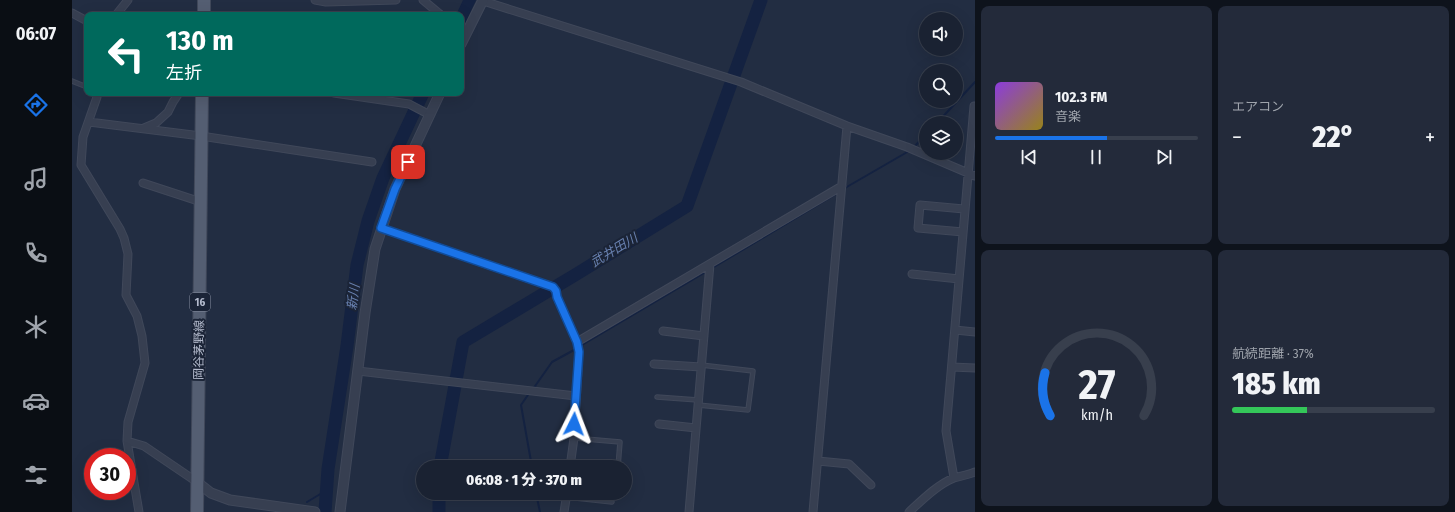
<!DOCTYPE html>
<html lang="ja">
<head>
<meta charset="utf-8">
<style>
  :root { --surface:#1a2232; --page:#232a3a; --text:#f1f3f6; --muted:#9fa4ac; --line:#383f4d; --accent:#1a73e8 }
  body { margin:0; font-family:"Fira Sans Condensed","Noto Sans JP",sans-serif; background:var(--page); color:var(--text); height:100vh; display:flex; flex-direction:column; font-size:15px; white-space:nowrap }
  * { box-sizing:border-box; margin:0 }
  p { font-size:13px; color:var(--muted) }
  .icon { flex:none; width:22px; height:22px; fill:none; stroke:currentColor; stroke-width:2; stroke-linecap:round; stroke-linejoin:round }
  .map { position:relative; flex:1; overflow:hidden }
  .side { display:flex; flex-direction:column; gap:6px; padding:6px; background:#0e131c; width:480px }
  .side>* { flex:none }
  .banner { position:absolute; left:12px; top:12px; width:380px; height:84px; border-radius:8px; box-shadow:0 4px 16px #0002,0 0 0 1px var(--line); background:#00695c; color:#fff; overflow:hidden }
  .tools { position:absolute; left:847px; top:12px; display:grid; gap:8px }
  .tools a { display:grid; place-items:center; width:44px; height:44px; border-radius:50%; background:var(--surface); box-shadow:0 4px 16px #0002,0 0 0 1px var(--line); font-size:20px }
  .speed { position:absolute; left:12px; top:448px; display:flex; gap:8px; font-size:20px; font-weight:700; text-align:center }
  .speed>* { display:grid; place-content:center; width:52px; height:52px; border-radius:50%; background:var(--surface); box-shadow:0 4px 16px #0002,0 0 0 1px var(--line); line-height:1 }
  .speed .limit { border:6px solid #d22; background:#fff; color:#111 }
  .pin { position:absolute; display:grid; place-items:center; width:34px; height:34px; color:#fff; margin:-17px; border-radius:8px; box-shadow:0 2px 6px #0006 }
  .me { position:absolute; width:44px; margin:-22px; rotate:3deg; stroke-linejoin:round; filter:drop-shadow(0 0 3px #0008) }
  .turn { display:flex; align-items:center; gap:14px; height:84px; padding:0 16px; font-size:18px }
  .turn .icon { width:52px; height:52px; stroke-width:2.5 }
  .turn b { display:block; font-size:28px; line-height:34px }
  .big { font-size:30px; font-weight:800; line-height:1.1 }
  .side .card { flex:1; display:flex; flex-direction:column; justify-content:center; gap:6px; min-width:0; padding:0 14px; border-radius:8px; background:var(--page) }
  .side .dial { align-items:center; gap:0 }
  .dial svg { height:104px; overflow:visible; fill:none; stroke:var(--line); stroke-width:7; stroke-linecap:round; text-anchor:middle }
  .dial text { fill:var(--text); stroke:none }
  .song { display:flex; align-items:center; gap:12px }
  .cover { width:48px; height:48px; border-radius:6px; background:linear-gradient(135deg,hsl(270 70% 55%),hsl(50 70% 35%)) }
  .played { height:4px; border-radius:2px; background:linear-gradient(90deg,var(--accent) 55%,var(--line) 55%) }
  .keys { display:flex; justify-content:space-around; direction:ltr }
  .heat { display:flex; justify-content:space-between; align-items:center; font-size:22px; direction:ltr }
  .charge { height:6px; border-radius:3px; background:linear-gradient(90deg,#34c759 37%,var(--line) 0) }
  .side .tiles { flex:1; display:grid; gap:6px; grid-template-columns:repeat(2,1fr) }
  .trip { position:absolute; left:344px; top:460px; width:216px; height:40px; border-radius:20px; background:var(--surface); box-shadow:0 4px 16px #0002,0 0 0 1px var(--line); font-weight:800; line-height:40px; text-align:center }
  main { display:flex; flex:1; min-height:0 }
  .menu { display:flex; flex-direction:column; width:72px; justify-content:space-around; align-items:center; background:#0a0e14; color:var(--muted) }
  .menu .icon { width:28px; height:28px }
  .menu .selected { color:var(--accent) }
  .menu b { font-size:18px; color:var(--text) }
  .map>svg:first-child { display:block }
  .water { fill:#142241 }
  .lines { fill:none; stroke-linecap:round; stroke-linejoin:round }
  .stream { stroke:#142241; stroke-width:2 }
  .river { stroke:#142241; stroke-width:13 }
  .service-casing { stroke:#40485a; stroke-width:5.5 }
  .minor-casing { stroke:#40485a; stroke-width:9 }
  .tertiary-casing { stroke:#40485a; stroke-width:11 }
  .primary-casing { stroke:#40485a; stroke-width:14 }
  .service { stroke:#373f51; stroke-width:3.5 }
  .minor { stroke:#373f51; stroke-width:7 }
  .tertiary { stroke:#373f51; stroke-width:9 }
  .primary { stroke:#545e72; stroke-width:12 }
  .route-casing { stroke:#114b97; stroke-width:10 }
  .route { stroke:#1a73e8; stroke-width:7 }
  .labels { text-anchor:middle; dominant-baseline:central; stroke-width:4; stroke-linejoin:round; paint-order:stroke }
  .shield { fill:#1b2437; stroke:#858d9f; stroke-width:1 }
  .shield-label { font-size:11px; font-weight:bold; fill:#b3bacc }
  .street-label { font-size:12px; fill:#b3bacc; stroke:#1b2437 }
  .water-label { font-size:13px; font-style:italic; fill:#6880af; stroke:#1b2437 }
</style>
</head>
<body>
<main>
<nav class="menu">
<b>06:07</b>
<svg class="icon selected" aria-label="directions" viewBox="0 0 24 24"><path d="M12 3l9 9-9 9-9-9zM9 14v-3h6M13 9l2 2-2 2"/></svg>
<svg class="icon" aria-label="music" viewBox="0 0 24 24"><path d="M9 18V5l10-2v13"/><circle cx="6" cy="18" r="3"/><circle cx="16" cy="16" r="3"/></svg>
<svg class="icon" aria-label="phone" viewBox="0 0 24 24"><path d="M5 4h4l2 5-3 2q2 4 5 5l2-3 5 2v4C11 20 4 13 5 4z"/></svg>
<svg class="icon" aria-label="climate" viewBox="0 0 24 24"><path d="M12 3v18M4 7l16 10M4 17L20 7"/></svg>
<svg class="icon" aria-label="car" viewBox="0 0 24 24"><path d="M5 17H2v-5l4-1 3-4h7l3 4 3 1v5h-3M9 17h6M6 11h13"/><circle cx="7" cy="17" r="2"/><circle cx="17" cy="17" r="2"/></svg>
<svg class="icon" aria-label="filters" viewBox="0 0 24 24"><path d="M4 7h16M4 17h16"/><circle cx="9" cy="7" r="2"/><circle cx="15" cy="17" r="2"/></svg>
</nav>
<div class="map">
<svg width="903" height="512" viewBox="0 0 903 512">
  <rect width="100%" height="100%" fill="#222d42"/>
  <path class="water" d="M 391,0 L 404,0 L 389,32 L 389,15 L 384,15 Z"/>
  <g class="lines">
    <path class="stream" d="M 865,123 L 903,82
      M 843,146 L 854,134
      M 773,188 L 837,151
      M 642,267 L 764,194
      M 510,345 L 632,273
      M 461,389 L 480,362 L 502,350
      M 458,392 L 449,405 L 460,467
      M 464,493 L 468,512
      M 235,502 L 255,490"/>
    <path class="river" d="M 368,467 L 391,342 L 503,275 L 615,206 L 689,0
      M 367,493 L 367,512
      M 253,512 L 256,469 L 275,346 L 285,265 L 296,221 L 311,178 L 351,93"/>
    <defs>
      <path id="service" d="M 0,81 L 15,87
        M 585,397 L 626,400
        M 626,405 L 676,410 L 681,371 L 629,365
        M 502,438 L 548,442 L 546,467
        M 494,497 L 540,502"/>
      <path id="minor" d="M 243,0 L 254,2 L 324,0
        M 351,0 L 369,15
        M 411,1 L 669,82 L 775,126 L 835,147 L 903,176
        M 0,13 L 15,21
        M 44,15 L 56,0
        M 25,93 L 25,97 L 11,137 L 9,165 L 48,229 L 52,238 L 56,254 L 54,295 L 65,316 L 70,336 L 73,363 L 56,422 L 55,441 L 67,512
        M 262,93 L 337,104 L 358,115
        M 17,122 L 129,136 L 300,162
        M 72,128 L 84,123 L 96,112 L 101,102 L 107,93
        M 71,183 L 129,202
        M 309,228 L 481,287 L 484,291 L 485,297 L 505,342 L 507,352 L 502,438 L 498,467
        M 891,232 L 846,228 L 848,205 L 892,209
        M 840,274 L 887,279
        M 883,330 L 903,332
        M 591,331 L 632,336
        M 505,342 L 770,186
        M 582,364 L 629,367
        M 880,367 L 903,368
        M 286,371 L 504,396
        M 587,424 L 624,428
        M 55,441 L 72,446 L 125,482
        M 746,461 L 777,464 L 799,485
        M 882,478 L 874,431 L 902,106
        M 492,512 L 495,493
        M 617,512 L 638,264
        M 741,512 L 775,126
        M 837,512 C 849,501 866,484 882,478 C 889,476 896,475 903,472"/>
      <path id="tertiary" d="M 389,44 L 411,0
        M 125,482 L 139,493 L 158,500 L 243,512
        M 268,512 L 293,313 L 303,249 L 323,189 L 368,93"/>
      <path id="primary" d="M 132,15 L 132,0
        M 125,512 L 130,93"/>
    </defs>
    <use href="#service" class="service-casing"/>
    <use href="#minor" class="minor-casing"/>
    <use href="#tertiary" class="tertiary-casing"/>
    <use href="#primary" class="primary-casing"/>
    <use href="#service" class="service"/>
    <use href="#minor" class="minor"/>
    <use href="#tertiary" class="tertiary"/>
    <use href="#primary" class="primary"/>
  </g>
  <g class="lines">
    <defs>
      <path id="route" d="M 336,162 L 323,189 L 309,228 L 481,287 L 484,291 L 485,297 L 505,342 L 507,352 L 502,424"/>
    </defs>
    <use href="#route" class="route-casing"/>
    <use href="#route" class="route"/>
  </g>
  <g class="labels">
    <rect class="shield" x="118" y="293" width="20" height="18" rx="3"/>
    <g class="shield-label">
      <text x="128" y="302">16</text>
    </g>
    <g class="street-label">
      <text transform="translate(127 350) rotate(-89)">岡谷茅野線</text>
    </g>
    <g class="water-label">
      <text transform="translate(542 250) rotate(-31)">武井田川</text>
      <text transform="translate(281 297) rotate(-82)">新川</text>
    </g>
  </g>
</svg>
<div class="tools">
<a><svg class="icon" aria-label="sound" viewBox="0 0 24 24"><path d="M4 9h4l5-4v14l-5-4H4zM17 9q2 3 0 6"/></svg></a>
<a><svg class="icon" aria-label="search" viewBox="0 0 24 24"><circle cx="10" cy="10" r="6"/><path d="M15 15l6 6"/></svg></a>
<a><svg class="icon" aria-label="layers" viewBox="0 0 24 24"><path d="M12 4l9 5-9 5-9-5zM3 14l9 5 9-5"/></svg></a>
</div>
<div class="speed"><div class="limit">30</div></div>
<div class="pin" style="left:336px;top:162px;background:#d93025"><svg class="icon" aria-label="arrive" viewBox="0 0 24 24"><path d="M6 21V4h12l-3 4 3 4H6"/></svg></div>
<svg class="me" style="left:502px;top:424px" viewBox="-20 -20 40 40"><path d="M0-17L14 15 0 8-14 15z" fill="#1a73e8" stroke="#fff" stroke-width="4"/></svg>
<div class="trip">06:08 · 1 分 · 370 m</div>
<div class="banner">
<div class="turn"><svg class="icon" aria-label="left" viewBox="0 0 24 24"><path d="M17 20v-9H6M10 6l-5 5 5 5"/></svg><div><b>130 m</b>左折</div></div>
</div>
</div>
<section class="side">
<div class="tiles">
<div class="card">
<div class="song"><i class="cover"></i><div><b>102.3 FM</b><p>音楽</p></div></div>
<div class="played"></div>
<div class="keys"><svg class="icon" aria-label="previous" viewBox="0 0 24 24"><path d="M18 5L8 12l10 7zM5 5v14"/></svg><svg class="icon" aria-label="pause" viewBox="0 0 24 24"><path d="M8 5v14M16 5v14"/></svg><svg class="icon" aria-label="next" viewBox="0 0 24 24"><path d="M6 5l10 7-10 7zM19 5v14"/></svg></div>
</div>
<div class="card"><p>エアコン</p>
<div class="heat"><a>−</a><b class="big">22°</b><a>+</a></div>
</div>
<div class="card dial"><svg viewBox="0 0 100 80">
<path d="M14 69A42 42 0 1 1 86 69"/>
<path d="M14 69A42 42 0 0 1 10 36" stroke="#1a73e8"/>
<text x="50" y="56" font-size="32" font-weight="700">27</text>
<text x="50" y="72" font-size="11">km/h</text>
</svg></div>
<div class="card"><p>航続距離 · 37%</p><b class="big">185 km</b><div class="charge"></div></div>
</div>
</section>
</main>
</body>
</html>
